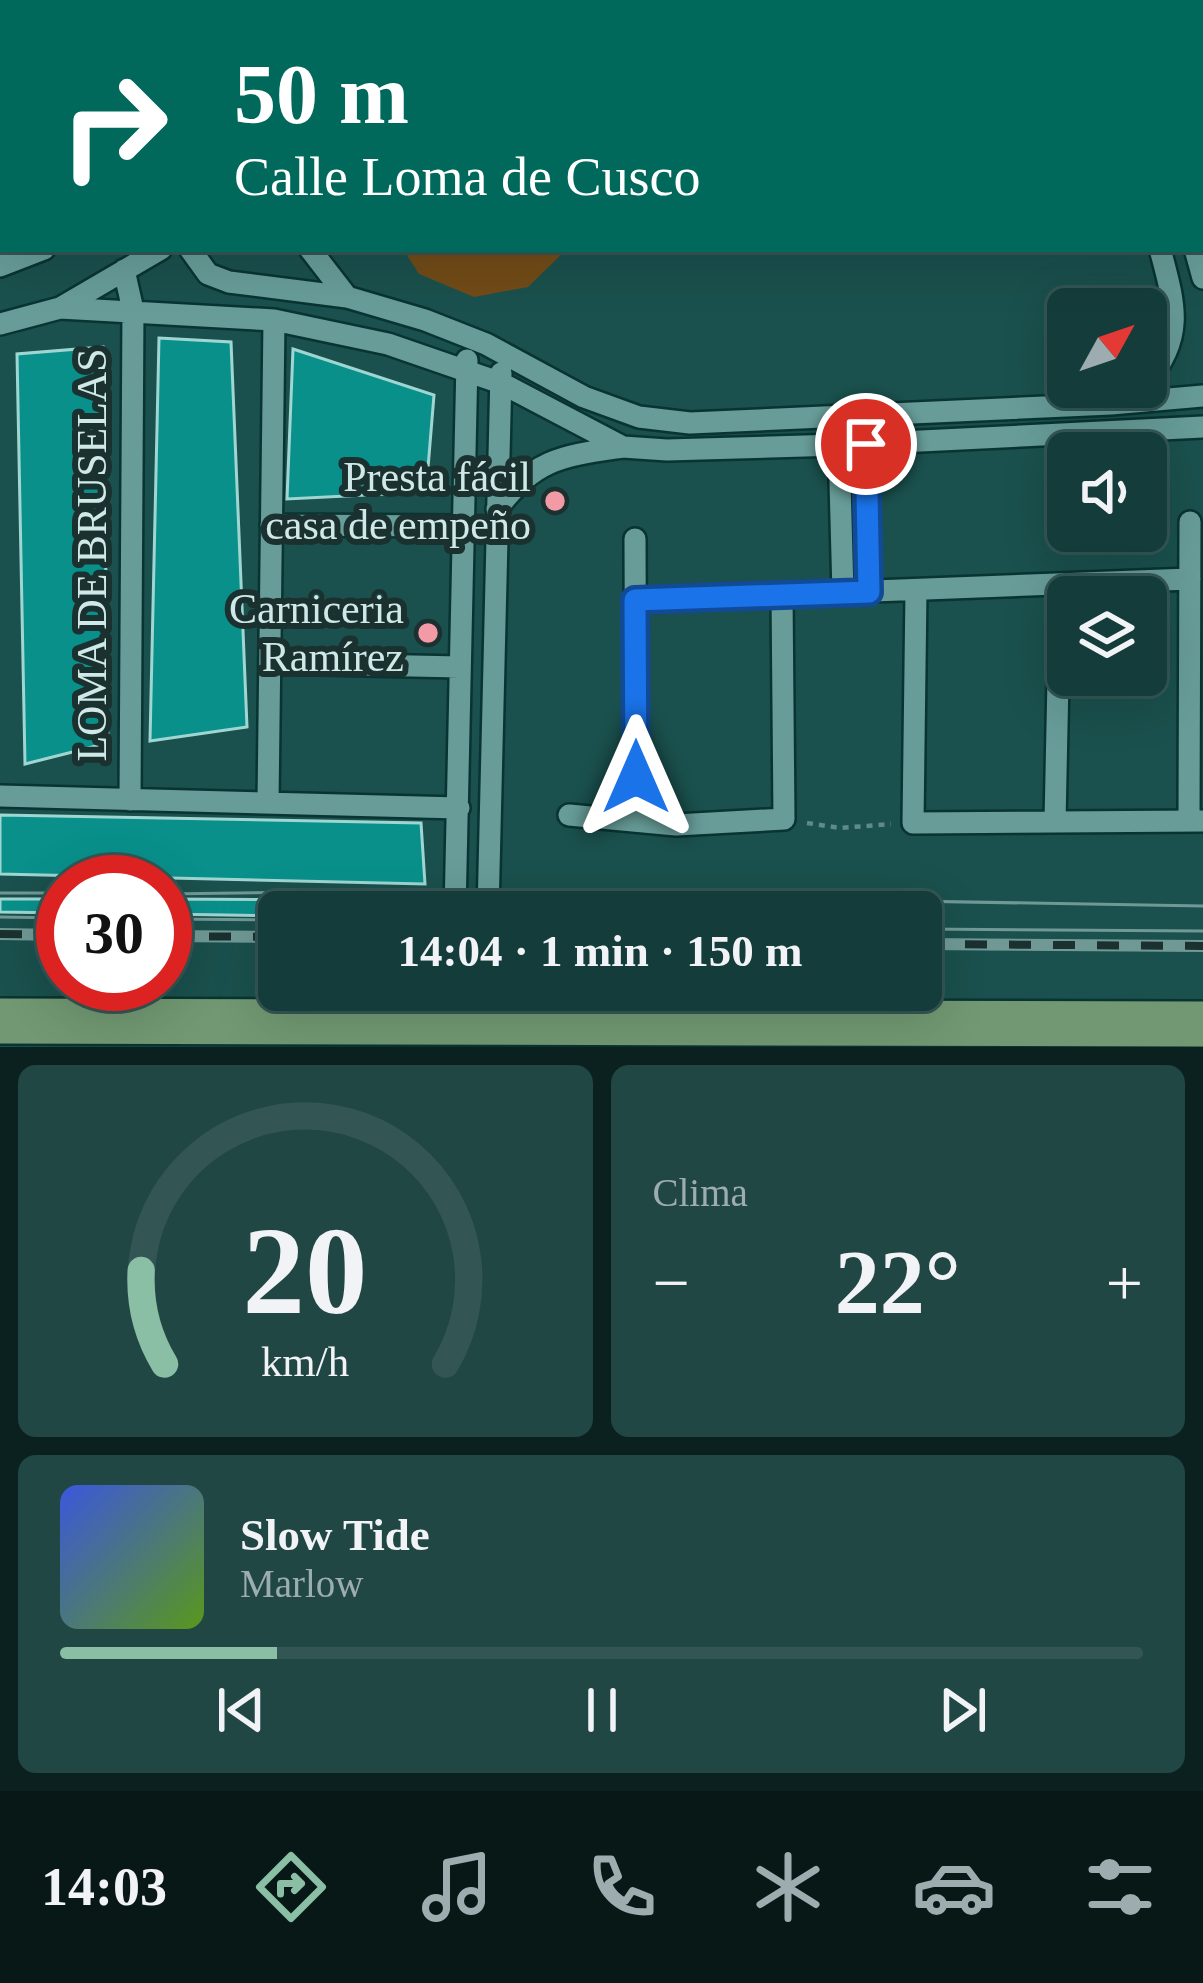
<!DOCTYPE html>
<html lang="es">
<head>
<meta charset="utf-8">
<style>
  :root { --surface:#143c3a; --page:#214745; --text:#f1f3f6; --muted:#9dadaf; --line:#335654; --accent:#8abfa5 }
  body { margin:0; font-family:Georgia,serif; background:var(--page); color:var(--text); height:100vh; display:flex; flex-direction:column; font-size:45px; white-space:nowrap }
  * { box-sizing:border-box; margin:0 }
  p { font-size:39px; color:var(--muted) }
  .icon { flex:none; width:66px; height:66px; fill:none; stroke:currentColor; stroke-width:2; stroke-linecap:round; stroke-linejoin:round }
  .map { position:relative; height:1047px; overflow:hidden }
  .panel { display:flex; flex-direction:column; gap:18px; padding:18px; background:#0b2120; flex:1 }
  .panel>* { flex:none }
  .banner { position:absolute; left:0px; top:0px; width:1203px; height:252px; box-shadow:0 12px 48px #0002,0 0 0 3px var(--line); background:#00695c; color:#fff; overflow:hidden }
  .needle { width:78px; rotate:50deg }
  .fabs { position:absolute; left:1047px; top:288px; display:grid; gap:24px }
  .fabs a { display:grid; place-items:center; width:120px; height:120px; border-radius:18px; background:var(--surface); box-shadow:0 12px 48px #0002,0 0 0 3px var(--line); font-size:60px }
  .speed { position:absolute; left:36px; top:855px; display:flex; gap:24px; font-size:60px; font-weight:700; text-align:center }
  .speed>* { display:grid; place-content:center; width:156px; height:156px; border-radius:50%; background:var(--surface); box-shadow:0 12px 48px #0002,0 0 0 3px var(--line); line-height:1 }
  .speed .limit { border:18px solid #d22; background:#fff; color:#111 }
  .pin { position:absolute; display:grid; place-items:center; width:102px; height:102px; color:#fff; margin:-51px; border:6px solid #fff; border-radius:50%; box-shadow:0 3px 12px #0007 }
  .me { position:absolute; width:132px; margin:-66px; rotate:0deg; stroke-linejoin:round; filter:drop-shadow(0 0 9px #0008) }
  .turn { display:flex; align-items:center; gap:42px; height:252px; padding:0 36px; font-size:54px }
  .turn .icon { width:156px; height:156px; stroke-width:2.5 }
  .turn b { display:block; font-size:84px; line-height:102px }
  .big { font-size:90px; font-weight:700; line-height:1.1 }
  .panel .widget { flex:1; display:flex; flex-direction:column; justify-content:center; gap:18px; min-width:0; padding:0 42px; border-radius:18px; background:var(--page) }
  .panel .dial { align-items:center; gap:0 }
  .dial svg { height:312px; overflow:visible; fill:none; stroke:var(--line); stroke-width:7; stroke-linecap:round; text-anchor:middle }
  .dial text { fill:var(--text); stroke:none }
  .song { display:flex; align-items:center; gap:36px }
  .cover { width:144px; height:144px; border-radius:18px; background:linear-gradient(135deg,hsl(230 70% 55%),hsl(90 70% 35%)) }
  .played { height:12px; border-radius:6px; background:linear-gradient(90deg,var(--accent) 20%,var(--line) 20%) }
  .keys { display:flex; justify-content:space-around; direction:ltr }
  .heat { display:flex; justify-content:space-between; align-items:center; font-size:66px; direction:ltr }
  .panel .tiles { flex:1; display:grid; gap:18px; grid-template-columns:1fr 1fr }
  .widget:last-child { grid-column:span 2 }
  .trip { position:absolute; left:258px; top:891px; width:684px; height:120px; border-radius:18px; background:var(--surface); box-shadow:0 12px 48px #0002,0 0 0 3px var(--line); font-weight:700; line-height:120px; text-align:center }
  .tab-bar { display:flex; height:192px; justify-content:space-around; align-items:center; background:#081817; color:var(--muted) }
  .tab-bar .icon { width:84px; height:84px }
  .tab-bar .selected { color:var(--accent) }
  .tab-bar b { font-size:54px; color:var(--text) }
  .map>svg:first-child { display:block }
  .green { fill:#714b18 }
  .building { fill:#09908b; stroke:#9fd6d2; stroke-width:3 }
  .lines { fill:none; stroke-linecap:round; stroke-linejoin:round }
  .minor-casing { stroke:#093432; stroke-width:26 }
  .major-casing { stroke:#093432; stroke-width:50 }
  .path { stroke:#5f8a88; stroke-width:4.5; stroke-dasharray:6 6; stroke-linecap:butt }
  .minor { stroke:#679c98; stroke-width:21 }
  .major { stroke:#719872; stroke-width:45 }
  .tram { stroke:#709996; stroke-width:3 }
  .rail-casing { stroke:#709996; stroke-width:12 }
  .rail { stroke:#1b3130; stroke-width:8; stroke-dasharray:22; stroke-linecap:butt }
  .route-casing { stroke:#114b97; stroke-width:30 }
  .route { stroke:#1a73e8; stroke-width:21 }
  .poi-dot { fill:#f39aa7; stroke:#1b3130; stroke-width:4.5 }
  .labels { text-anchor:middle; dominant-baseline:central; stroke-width:12; stroke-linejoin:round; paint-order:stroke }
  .poi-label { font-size:42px; fill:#cee9e7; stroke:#1b3130; text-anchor:end }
  .street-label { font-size:42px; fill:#cee9e7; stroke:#1b3130 }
</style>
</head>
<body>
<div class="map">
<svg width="1203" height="1047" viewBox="0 0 1203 1047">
  <rect width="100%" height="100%" fill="#1a504d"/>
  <path class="green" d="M 403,249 L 567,249 L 528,287 L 474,297 L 419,274 Z"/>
  <path class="building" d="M 159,0 L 244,0 L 246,3 L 161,3 Z
    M 1195,0 L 1203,0 L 1203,90 L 1200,90 L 1200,3 L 1183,3 Z
    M 0,12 L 3,18 L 2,196 L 0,191 Z
    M 159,338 L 231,342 L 247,727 L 150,741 Z
    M 103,347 L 108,743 L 25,764 L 17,354 Z
    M 293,349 L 434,395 L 426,492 L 287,499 Z
    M 0,815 L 421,823 L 425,884 L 0,874 Z
    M 0,899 L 63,899 L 63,913 L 0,912 Z
    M 165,899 L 326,900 L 326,912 L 279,912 L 279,916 L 165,914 Z"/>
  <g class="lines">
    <defs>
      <path id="minor" d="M 34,0 L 35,3
        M 125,0 L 127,3
        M 294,0 L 295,3
        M 1096,0 L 1096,3
        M 1129,0 L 1130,3
        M 404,3 L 407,0
        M 471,3 L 474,0
        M 1200,118 L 1203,117
        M 190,249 L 208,274 L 229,282 L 347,297 L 425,320 L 486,344 L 584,397 L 639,417 L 690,423 L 1111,404 L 1203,396
        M 310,249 L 347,297
        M 1195,249 L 1203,278
        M 0,266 L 44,249
        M 124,270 L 133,310 L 130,800
        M 60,308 L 274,320 L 388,344 L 501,383 L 623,447 L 667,450 L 839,445 L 1203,427
        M 0,324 L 60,308 L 161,249
        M 1146,382 C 1186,337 1174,302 1160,249
        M 866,444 L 869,592
        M 839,445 L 843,593
        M 497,509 C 535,458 563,456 623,447
        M 271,525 L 462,526
        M 635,539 L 636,821
        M 916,590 L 913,823 L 1203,821
        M 635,600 L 1190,579
        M 270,663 L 460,667
        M 0,796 L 459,808
        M 268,803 L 274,320
        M 569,815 L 676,825 L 784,819 L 782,595
        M 1189,820 L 1190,522
        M 1055,822 L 1060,584
        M 455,912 L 467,360
        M 488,912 L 501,373
        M 489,990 L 489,1021"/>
      <path id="major" d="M 0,1021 L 1203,1024"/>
    </defs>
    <use href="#minor" class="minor-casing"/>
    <use href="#major" class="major-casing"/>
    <path class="path" d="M 807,823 L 840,828 L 891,824"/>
    <use href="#minor" class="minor"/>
    <use href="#major" class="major"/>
    <path class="tram" d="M 0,893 L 63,893
      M 165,894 L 455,890 L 611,896 L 1203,906
      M 0,917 L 63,918
      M 165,919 L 279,920
      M 921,929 L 1203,931"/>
    <defs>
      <path id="rail" d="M 0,934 L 63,935
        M 165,936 L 279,937
        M 921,944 L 1203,946"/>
    </defs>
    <use href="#rail" class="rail-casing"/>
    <use href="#rail" class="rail"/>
  </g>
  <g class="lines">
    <defs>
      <path id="route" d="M 636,777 L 635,600 L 869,592 L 866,444"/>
    </defs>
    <use href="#route" class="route-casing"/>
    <use href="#route" class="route"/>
  </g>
  <g class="poi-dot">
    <circle cx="555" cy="501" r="12"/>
    <circle cx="428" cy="633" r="12"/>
  </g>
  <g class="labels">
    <g class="poi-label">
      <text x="531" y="477">Presta fácil<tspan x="531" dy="48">casa de empeño</tspan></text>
      <text x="404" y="609">Carniceria<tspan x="404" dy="48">Ramírez</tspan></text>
    </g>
    <g class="street-label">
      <text transform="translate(92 555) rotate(-90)">LOMA DE BRUSELAS</text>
    </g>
  </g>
</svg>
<div class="fabs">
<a><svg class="needle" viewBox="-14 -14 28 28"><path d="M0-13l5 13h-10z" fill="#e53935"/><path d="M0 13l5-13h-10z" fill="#9dadaf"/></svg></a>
<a><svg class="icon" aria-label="sound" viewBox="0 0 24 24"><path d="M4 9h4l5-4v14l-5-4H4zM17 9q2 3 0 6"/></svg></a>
<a><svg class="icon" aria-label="layers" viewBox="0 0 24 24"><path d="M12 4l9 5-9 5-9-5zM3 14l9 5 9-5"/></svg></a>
</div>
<div class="speed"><div class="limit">30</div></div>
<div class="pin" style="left:866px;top:444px;background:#d93025"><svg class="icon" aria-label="arrive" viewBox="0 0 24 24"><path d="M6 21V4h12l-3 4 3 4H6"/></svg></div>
<svg class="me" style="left:636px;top:777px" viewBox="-20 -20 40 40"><path d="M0-17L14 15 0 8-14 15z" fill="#1a73e8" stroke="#fff" stroke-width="4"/></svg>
<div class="trip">14:04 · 1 min · 150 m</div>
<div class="banner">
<div class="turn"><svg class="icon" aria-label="right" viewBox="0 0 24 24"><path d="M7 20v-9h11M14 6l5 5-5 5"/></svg><div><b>50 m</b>Calle Loma de Cusco</div></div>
</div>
</div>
<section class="panel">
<div class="tiles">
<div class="widget dial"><svg viewBox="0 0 100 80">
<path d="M14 69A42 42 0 1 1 86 69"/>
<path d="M14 69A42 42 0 0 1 8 45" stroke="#8abfa5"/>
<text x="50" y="56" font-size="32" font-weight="700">20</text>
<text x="50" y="72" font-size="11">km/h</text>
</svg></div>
<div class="widget"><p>Clima</p>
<div class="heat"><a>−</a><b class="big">22°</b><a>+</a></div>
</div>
<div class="widget">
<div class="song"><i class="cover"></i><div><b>Slow Tide</b><p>Marlow</p></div></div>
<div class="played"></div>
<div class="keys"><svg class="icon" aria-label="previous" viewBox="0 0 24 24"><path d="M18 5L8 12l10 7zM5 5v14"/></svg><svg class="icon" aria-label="pause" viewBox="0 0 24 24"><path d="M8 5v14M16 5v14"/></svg><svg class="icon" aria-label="next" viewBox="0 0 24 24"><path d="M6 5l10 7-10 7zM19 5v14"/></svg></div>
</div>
</div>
</section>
<nav class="tab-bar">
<b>14:03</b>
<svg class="icon selected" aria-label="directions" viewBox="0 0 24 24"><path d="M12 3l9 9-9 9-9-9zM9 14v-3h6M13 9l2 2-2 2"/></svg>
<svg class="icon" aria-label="music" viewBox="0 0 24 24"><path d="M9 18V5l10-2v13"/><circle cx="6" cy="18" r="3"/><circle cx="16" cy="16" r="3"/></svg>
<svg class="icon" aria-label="phone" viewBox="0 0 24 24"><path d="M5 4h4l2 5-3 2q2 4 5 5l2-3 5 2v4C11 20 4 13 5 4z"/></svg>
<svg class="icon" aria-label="climate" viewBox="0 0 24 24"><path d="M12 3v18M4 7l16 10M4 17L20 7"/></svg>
<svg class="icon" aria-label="car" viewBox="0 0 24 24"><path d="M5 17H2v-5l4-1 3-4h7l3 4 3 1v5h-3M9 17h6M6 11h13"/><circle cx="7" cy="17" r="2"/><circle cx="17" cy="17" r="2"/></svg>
<svg class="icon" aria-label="filters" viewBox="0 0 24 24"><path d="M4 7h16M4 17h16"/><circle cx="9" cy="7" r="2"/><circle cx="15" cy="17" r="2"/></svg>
</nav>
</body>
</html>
